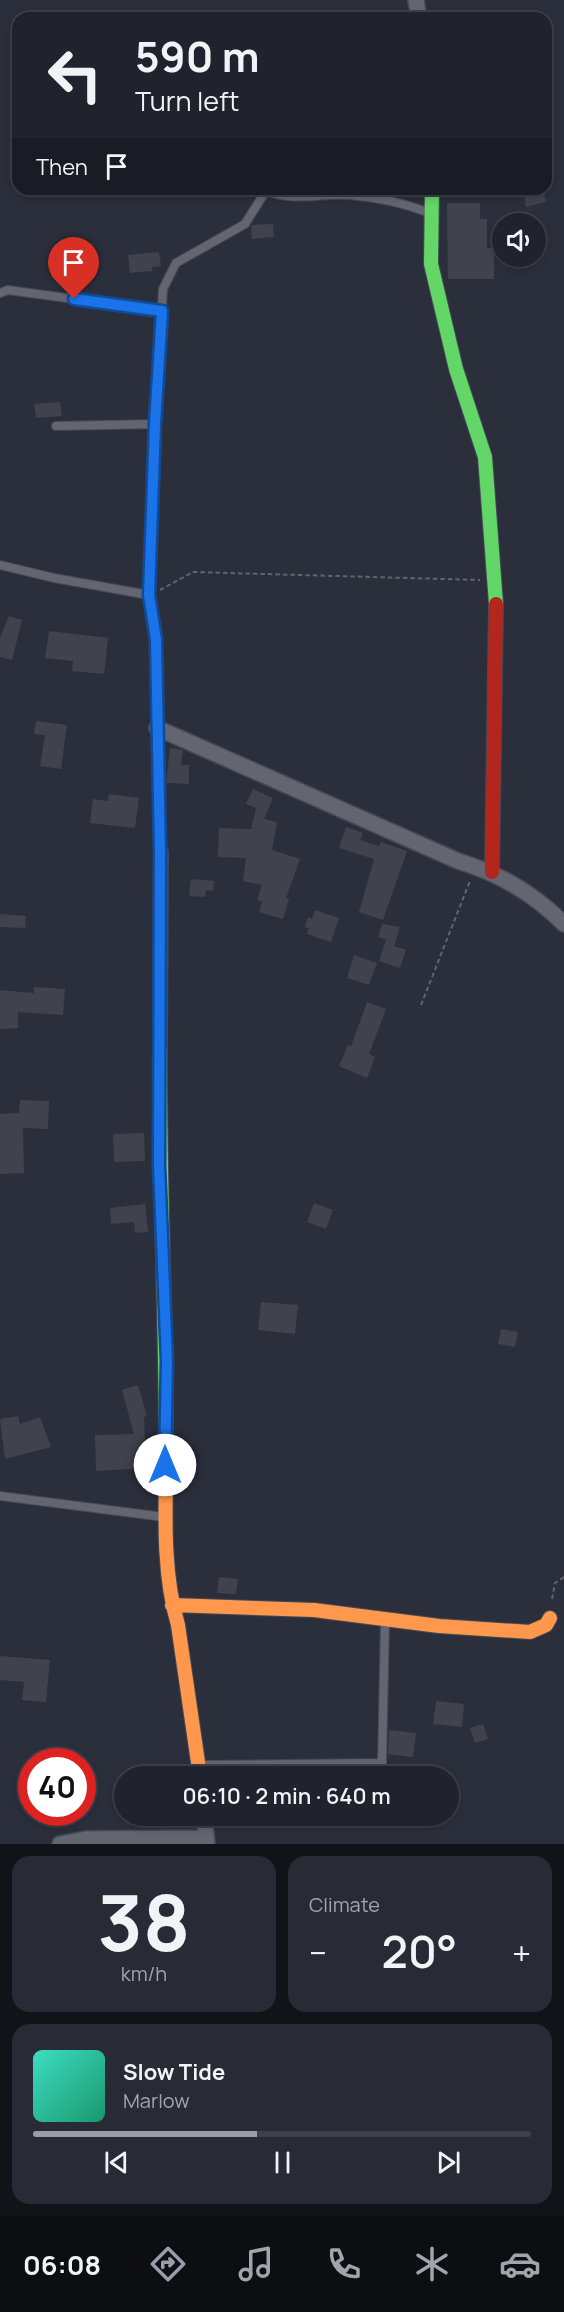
<!DOCTYPE html>
<html lang="en">
<head>
<meta charset="utf-8">
<style>
  :root { --surface:#20232d; --page:#282b35; --text:#f1f3f6; --muted:#a2a4aa; --line:#3d4049; --accent:#989dac }
  body { margin:0; font-family:Manrope,sans-serif; background:var(--page); color:var(--text); height:100vh; display:flex; flex-direction:column; font-size:22px; white-space:nowrap }
  * { box-sizing:border-box; margin:0 }
  p { font-size:20px; color:var(--muted) }
  .icon { flex:none; width:33px; height:33px; fill:none; stroke:currentColor; stroke-width:2; stroke-linecap:round; stroke-linejoin:round }
  .map { position:relative; height:1844px; overflow:hidden }
  .side { display:flex; flex-direction:column; gap:12px; padding:12px; background:#121319; flex:1 }
  .side>* { flex:none }
  .top-card { position:absolute; left:12px; top:12px; width:540px; height:183px; border-radius:18px; box-shadow:0 3px 9px #0003,0 0 0 2px var(--line); background:#20232d; color:var(--text); overflow:hidden }
  .buttons { position:absolute; left:492px; top:213px; display:grid; gap:12px }
  .buttons a { display:grid; place-items:center; width:54px; height:54px; border-radius:50%; background:var(--surface); box-shadow:0 3px 9px #0003,0 0 0 2px var(--line); font-size:30px }
  .speed { position:absolute; left:18px; top:1748px; display:flex; gap:12px; font-size:30px; font-weight:700; text-align:center }
  .speed>* { display:grid; place-content:center; width:78px; height:78px; border-radius:50%; background:var(--surface); box-shadow:0 3px 9px #0003,0 0 0 2px var(--line); line-height:1 }
  .speed .limit { border:9px solid #d22; background:#fff; color:#111 }
  .pin { position:absolute; display:grid; place-items:center; width:51px; height:51px; color:#fff; margin:-62px -26px; border-radius:50% 50% 50% 0; rotate:-45deg; box-shadow:0 0 6px #0007 }
  .pin .icon { rotate:45deg }
  .me { position:absolute; width:66px; margin:-33px; rotate:0deg; stroke-linejoin:round; filter:drop-shadow(0 0 4px #0008) }
  .turn { display:flex; align-items:center; gap:21px; height:126px; padding:0 24px; font-size:27px }
  .turn .icon { width:78px; height:78px; stroke-width:2.5 }
  .turn b { display:block; font-size:42px; line-height:51px }
  .then { display:flex; align-items:center; height:57px; padding:0 24px; background:#0003; gap:12px; font-size:22px }
  .big { font-size:45px; font-weight:600; line-height:1.1 }
  .side .card { flex:1; display:flex; flex-direction:column; justify-content:center; gap:9px; min-width:0; padding:0 21px; border-radius:18px; background:var(--page) }
  .side .dial { align-items:center; gap:0 }
  .dial b { font-size:78px; line-height:1 }
  .song { display:flex; align-items:center; gap:18px }
  .cover { width:72px; height:72px; border-radius:9px; background:linear-gradient(135deg,hsl(170 70% 55%),hsl(160 70% 35%)) }
  .played { height:6px; border-radius:3px; background:linear-gradient(90deg,var(--accent) 45%,var(--line) 45%) }
  .keys { display:flex; justify-content:space-around; direction:ltr }
  .heat { display:flex; justify-content:space-between; align-items:center; font-size:33px; direction:ltr }
  .side .tiles { flex:1; display:grid; gap:12px; grid-template-columns:1fr 1fr }
  .card:last-child { grid-column:span 2 }
  .trip { position:absolute; left:114px; top:1766px; width:345px; height:60px; border-radius:30px; background:var(--surface); box-shadow:0 3px 9px #0003,0 0 0 2px var(--line); font-weight:600; line-height:60px; text-align:center }
  .dock { display:flex; height:96px; justify-content:space-around; align-items:center; background:#0d0e12; color:var(--muted) }
  .dock .icon { width:42px; height:42px }
  .dock .selected { color:var(--accent) }
  .dock b { font-size:27px; color:var(--text) }
  .map>svg:first-child { display:block }
  .building { fill:#40434d }
  .lines { fill:none; stroke-linecap:round; stroke-linejoin:round }
  .lane-casing { stroke:#464a56; stroke-width:10 }
  .street-casing { stroke:#464a56; stroke-width:18 }
  .fast-casing { stroke:#464a56; stroke-width:16 }
  .slow-casing { stroke:#464a56; stroke-width:16 }
  .jam-casing { stroke:#464a56; stroke-width:16 }
  .path { stroke:#61646d; stroke-width:2; stroke-dasharray:4.5 3; stroke-linecap:butt }
  .lane { stroke:#636671; stroke-width:8 }
  .street { stroke:#636671; stroke-width:15 }
  .fast { stroke:#63d668; stroke-width:14 }
  .slow { stroke:#ff974d; stroke-width:14 }
  .jam { stroke:#b3261e; stroke-width:14 }
  .route-casing { stroke:#114b97; stroke-width:15 }
  .route { stroke:#1a73e8; stroke-width:10 }
</style>
</head>
<body>
<div class="map">
<svg width="564" height="1844" viewBox="0 0 564 1844">
  <rect width="100%" height="100%" fill="#2b2f3c"/>
  <path class="building" d="M 523,189 L 543,189 L 546,202 L 526,207 Z
    M 447,203 L 480,203 L 480,219 L 487,219 L 487,248 L 494,248 L 494,279 L 448,279 Z
    M 273,224 L 274,237 L 252,239 L 251,225 Z
    M 159,252 L 161,266 L 152,267 L 152,271 L 130,273 L 128,255 Z
    M 60,402 L 62,416 L 36,418 L 34,404 Z
    M 9,616 L 22,620 L 12,660 L 0,657 L 0,638 Z
    M 49,631 L 108,638 L 104,674 L 72,671 L 73,661 L 45,658 Z
    M 36,721 L 67,725 L 61,769 L 40,766 L 45,735 L 34,734 Z
    M 170,748 L 183,750 L 181,765 L 189,765 L 189,784 L 166,783 Z
    M 253,789 L 273,798 L 264,819 L 277,822 L 272,850 L 300,859 L 286,898 L 289,899 L 283,919 L 259,912 L 262,902 L 257,900 L 262,885 L 243,881 L 246,858 L 218,857 L 219,828 L 251,829 L 256,808 L 246,804 Z
    M 109,794 L 139,798 L 135,828 L 90,823 L 93,799 L 108,801 Z
    M 346,827 L 363,833 L 360,840 L 379,846 L 381,842 L 407,851 L 383,920 L 359,912 L 374,859 L 339,848 Z
    M 191,879 L 214,881 L 213,891 L 206,890 L 205,897 L 189,896 Z
    M 315,910 L 339,918 L 331,942 L 307,934 L 309,928 L 305,927 L 308,917 L 312,919 Z
    M 0,914 L 26,916 L 25,928 L 0,927 Z
    M 382,924 L 400,927 L 394,946 L 406,950 L 400,968 L 379,961 L 386,940 L 378,937 Z
    M 354,955 L 377,963 L 369,985 L 347,978 Z
    M 34,987 L 65,989 L 63,1015 L 18,1012 L 18,1028 L 0,1029 L 0,990 L 34,993 Z
    M 367,1002 L 386,1009 L 369,1054 L 375,1057 L 367,1078 L 339,1066 L 348,1045 L 351,1046 Z
    M 20,1100 L 49,1101 L 48,1129 L 23,1128 L 24,1173 L 0,1174 L 0,1114 L 19,1113 Z
    M 144,1133 L 145,1161 L 114,1162 L 113,1134 Z
    M 314,1203 L 333,1210 L 326,1229 L 307,1222 Z
    M 145,1204 L 148,1232 L 135,1233 L 134,1222 L 111,1224 L 110,1208 Z
    M 261,1302 L 298,1305 L 295,1334 L 258,1330 Z
    M 501,1329 L 518,1332 L 515,1347 L 498,1344 Z
    M 138,1385 L 147,1416 L 144,1417 L 146,1468 L 96,1471 L 95,1435 L 134,1434 L 122,1390 Z
    M 18,1416 L 20,1424 L 40,1417 L 51,1447 L 5,1459 L 0,1419 Z
    M 219,1577 L 238,1579 L 236,1594 L 217,1593 Z
    M 0,1656 L 50,1660 L 46,1702 L 22,1700 L 24,1682 L 0,1680 Z
    M 436,1701 L 464,1704 L 462,1727 L 433,1724 Z
    M 483,1724 L 488,1739 L 475,1743 L 470,1728 Z
    M 389,1730 L 416,1733 L 413,1757 L 388,1754 Z"/>
  <g class="lines">
    <defs>
      <path id="lane" d="M 266,191 C 296,202 318,193 349,195 C 377,197 404,203 430,213
        M 0,293 L 8,290 L 162,311
        M 155,424 L 149,595 L 157,639 L 161,850
        M 56,426 L 155,424 L 163,289 L 176,263 L 245,224 L 267,189
        M 0,565 L 54,578 L 149,595
        M 0,1496 L 164,1517
        M 201,1765 L 382,1763 L 385,1622"/>
      <path id="street" d="M 416,0 L 419,18
        M 157,728 L 458,861 C 500,874 533,893 564,924
        M 204,1815 L 207,1844
        M 60,1844 L 86,1839 L 206,1838"/>
      <path id="fast" d="M 432,189 L 431,264 L 456,369 L 485,457 L 496,604
        M 160,1045 C 159,1189 167,1333 166,1476"/>
      <path id="slow" d="M 166,1476 C 165,1525 164,1578 178,1625 L 200,1776
        M 172,1605 L 314,1610 L 439,1626 L 530,1632 L 546,1625 L 550,1618"/>
      <path id="jam" d="M 492,872 L 496,604
        M 160,1045 L 161,852"/>
    </defs>
    <use href="#lane" class="lane-casing"/>
    <use href="#street" class="street-casing"/>
    <use href="#fast" class="fast-casing"/>
    <use href="#slow" class="slow-casing"/>
    <use href="#jam" class="jam-casing"/>
    <path class="path" d="M 160,590 L 193,572 L 480,580
      M 421,1005 L 470,881
      M 552,1599 L 555,1583 L 564,1577"/>
    <use href="#lane" class="lane"/>
    <use href="#street" class="street"/>
    <use href="#fast" class="fast"/>
    <use href="#slow" class="slow"/>
    <use href="#jam" class="jam"/>
  </g>
  <g class="lines">
    <defs>
      <path id="route" d="M 74,299 L 162,311 L 155,424 L 149,595 L 156,639 L 160,852 L 159,1165 L 167,1361 L 165,1465"/>
    </defs>
    <use href="#route" class="route-casing"/>
    <use href="#route" class="route"/>
  </g>
</svg>
<div class="buttons">
<a><svg class="icon" aria-label="sound" viewBox="0 0 24 24"><path d="M4 9h4l5-4v14l-5-4H4zM17 9q2 3 0 6"/></svg></a>
</div>
<div class="speed"><div class="limit">40</div></div>
<div class="pin" style="left:74px;top:299px;background:#d93025"><svg class="icon" aria-label="arrive" viewBox="0 0 24 24"><path d="M6 21V4h12l-3 4 3 4H6"/></svg></div>
<svg class="me" style="left:165px;top:1465px" viewBox="-20 -20 40 40"><circle r="19" fill="#fff"/><path d="M0-13L10 11 0 6-10 11z" fill="#1a73e8"/></svg>
<div class="trip">06:10 · 2 min · 640 m</div>
<div class="top-card">
<div class="turn"><svg class="icon" aria-label="left" viewBox="0 0 24 24"><path d="M17 20v-9H6M10 6l-5 5 5 5"/></svg><div><b>590 m</b>Turn left</div></div>
<div class="then">Then<svg class="icon" aria-label="arrive" viewBox="0 0 24 24"><path d="M6 21V4h12l-3 4 3 4H6"/></svg></div>
</div>
</div>
<section class="side">
<div class="tiles">
<div class="card dial"><b>38</b><p>km/h</p></div>
<div class="card"><p>Climate</p>
<div class="heat"><a>−</a><b class="big">20°</b><a>+</a></div>
</div>
<div class="card">
<div class="song"><i class="cover"></i><div><b>Slow Tide</b><p>Marlow</p></div></div>
<div class="played"></div>
<div class="keys"><svg class="icon" aria-label="previous" viewBox="0 0 24 24"><path d="M18 5L8 12l10 7zM5 5v14"/></svg><svg class="icon" aria-label="pause" viewBox="0 0 24 24"><path d="M8 5v14M16 5v14"/></svg><svg class="icon" aria-label="next" viewBox="0 0 24 24"><path d="M6 5l10 7-10 7zM19 5v14"/></svg></div>
</div>
</div>
</section>
<nav class="dock">
<b>06:08</b>
<svg class="icon selected" aria-label="directions" viewBox="0 0 24 24"><path d="M12 3l9 9-9 9-9-9zM9 14v-3h6M13 9l2 2-2 2"/></svg>
<svg class="icon" aria-label="music" viewBox="0 0 24 24"><path d="M9 18V5l10-2v13"/><circle cx="6" cy="18" r="3"/><circle cx="16" cy="16" r="3"/></svg>
<svg class="icon" aria-label="phone" viewBox="0 0 24 24"><path d="M5 4h4l2 5-3 2q2 4 5 5l2-3 5 2v4C11 20 4 13 5 4z"/></svg>
<svg class="icon" aria-label="climate" viewBox="0 0 24 24"><path d="M12 3v18M4 7l16 10M4 17L20 7"/></svg>
<svg class="icon" aria-label="car" viewBox="0 0 24 24"><path d="M5 17H2v-5l4-1 3-4h7l3 4 3 1v5h-3M9 17h6M6 11h13"/><circle cx="7" cy="17" r="2"/><circle cx="17" cy="17" r="2"/></svg>
</nav>
</body>
</html>
